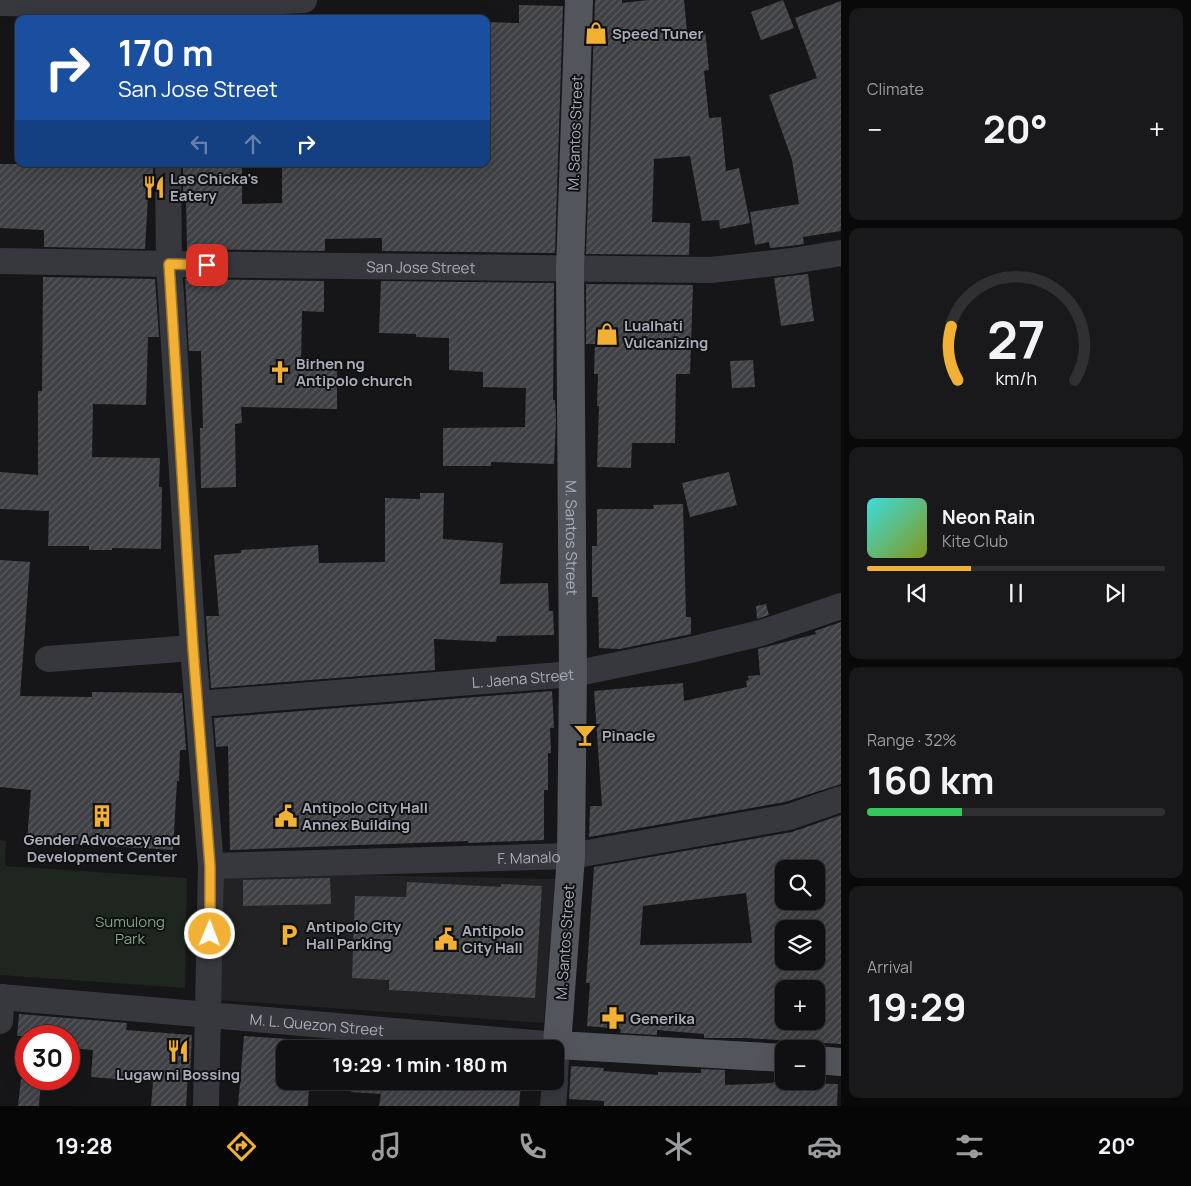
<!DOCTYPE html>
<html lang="en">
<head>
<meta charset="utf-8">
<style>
  :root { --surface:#101012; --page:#19191b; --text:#f1f3f6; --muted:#9c9d9f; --line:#303032; --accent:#f2b134 }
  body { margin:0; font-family:Manrope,sans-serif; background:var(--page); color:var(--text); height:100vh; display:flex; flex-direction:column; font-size:19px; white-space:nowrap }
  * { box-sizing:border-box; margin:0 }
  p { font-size:16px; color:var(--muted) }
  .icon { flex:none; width:28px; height:28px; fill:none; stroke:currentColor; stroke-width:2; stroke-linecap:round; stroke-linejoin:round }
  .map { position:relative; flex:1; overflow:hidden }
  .drawer { display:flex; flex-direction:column; gap:8px; padding:8px; background:#09090a; width:350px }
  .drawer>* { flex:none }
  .banner { position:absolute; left:15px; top:15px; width:475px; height:152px; border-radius:10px; box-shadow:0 5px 20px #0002,0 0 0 1px var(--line); background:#1a4fa0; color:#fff; overflow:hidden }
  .tools { position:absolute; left:775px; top:860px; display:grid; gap:10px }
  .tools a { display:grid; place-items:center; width:50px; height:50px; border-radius:10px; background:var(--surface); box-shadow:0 5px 20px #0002,0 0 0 1px var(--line); font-size:25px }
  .speed { position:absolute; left:15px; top:1025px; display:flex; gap:10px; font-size:25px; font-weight:700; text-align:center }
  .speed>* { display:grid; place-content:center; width:65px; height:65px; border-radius:50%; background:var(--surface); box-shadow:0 5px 20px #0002,0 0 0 1px var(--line); line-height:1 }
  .speed .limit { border:8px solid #d22; background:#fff; color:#111 }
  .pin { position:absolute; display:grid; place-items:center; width:42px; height:42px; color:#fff; margin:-21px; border-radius:10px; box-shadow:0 2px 8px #0006 }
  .me { position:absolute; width:55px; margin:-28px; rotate:1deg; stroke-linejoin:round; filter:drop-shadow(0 0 4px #0008) }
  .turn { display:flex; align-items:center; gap:18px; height:105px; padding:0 20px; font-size:22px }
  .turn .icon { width:65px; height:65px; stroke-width:2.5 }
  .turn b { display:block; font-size:35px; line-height:42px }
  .lanes { display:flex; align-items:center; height:48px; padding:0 20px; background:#0003; justify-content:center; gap:25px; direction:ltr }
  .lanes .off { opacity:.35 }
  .big { font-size:38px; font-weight:700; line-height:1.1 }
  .drawer .tile { flex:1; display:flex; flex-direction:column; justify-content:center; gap:8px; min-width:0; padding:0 18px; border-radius:10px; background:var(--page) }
  .drawer .dial { align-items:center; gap:0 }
  .dial svg { height:130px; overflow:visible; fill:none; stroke:var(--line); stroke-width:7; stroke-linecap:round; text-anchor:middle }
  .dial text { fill:var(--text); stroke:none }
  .song { display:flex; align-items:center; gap:15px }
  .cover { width:60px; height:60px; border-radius:8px; background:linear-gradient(135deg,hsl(180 70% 55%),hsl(70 70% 35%)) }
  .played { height:5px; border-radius:2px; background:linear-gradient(90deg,var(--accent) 35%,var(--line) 35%) }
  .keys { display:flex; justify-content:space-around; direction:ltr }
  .heat { display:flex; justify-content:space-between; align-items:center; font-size:28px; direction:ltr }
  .charge { height:8px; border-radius:4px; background:linear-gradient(90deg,#34c759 32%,var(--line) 0) }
  .trip { position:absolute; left:276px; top:1040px; width:288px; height:50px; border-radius:10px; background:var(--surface); box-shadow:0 5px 20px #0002,0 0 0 1px var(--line); font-weight:700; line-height:50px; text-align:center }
  .tabs { display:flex; height:80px; justify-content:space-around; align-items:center; background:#060607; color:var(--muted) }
  .tabs .icon { width:35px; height:35px }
  .tabs .on { color:var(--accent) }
  .tabs b { font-size:22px; color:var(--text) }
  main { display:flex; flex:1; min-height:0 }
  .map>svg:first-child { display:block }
  .built { fill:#222225 }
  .green { fill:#1e261f }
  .building { fill:url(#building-hatch); fill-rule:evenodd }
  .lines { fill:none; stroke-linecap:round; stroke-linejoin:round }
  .minor { stroke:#37383d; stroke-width:26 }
  .major { stroke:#53555c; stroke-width:28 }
  .route-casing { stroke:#9d7322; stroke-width:12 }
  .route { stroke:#f2b134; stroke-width:9 }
  .labels { text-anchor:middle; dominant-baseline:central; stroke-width:4; stroke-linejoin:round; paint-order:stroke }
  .poi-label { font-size:15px; font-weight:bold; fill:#a8adb8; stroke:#111113; text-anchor:start }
  .street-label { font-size:15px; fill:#a8adb8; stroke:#111113 }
  .park-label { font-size:15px; fill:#7fa381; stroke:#111113 }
</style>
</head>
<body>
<main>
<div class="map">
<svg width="841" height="1106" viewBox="0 0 841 1106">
  <defs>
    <pattern id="building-hatch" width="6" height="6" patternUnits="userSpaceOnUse" patternTransform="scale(1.25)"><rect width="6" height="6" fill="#404145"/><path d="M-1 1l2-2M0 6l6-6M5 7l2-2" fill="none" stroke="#595a5e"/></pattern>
  </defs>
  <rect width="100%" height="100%" fill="#161618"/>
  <path class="built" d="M 219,872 L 555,879 L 544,1023 L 217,1000 Z"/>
  <path class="green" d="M 0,840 L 6,841 L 5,866 L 187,878 L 185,988 L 0,975 Z"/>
  <path class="building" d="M 595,0 L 622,0 L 622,3 L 648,0 L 684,0 L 687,32 L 705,30 L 709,70 L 704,71 L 709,118 L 721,117 L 726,171 L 739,168 L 750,223 L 720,229 L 719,220 L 702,221 L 690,156 L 654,159 L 652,222 L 690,223 L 689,255 L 586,254 Z
    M 783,0 L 794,28 L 761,40 L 751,12 Z
    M 841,1 L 841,231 L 803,237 L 804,244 L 790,246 L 770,248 L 769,242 L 755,245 L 750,212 L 799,204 L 792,160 L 769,95 L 817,78 L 795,18 Z
    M 519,5 L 563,6 L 555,253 L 382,251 L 382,238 L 325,239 L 325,251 L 187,249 L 186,197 L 183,197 L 183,164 L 242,164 L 242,204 L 282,203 L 282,164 L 486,164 L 486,22 L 519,23 Z
    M 0,164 L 153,164 L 153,197 L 148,197 L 145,249 L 44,247 L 44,230 L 0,228 Z
    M 808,274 L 814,321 L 781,326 L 774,278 Z
    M 43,277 L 155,279 L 159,337 L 148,337 L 146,405 L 93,404 L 92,457 L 160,458 L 159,487 L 162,487 L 161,549 L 112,548 L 112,550 L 89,550 L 89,546 L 48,546 L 49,511 L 0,509 L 0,472 L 38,475 L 38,391 L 42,391 Z
    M 185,279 L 324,281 L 324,312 L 302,311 L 301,364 L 337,364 L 337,409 L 241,407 L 242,423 L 235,424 L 236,487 L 201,488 L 200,428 L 203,428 L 201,351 L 189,351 Z
    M 381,281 L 554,283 L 553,400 L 555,400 L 556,421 L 554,464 L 491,462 L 491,466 L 443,466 L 443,428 L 525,427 L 526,388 L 483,387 L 483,372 L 449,370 L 449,338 L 416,337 L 416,334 L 379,333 Z
    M 586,284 L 693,285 L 690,374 L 676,374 L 675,443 L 632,443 L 631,468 L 597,467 L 599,406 L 597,406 L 598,374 L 594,374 L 595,344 L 586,344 Z
    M 753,360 L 755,387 L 732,388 L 730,361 Z
    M 729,472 L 737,505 L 690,517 L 682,483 Z
    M 420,493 L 444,493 L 443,539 L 503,543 L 500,584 L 548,583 L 549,611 L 553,611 L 554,635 L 497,636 L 496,642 L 434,639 L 435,670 L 211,688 L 206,616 L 219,616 L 214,555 L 241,553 L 241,550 L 318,545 L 319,563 L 385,562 L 385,498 L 420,499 Z
    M 683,504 L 686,617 L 691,617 L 691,634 L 620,649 L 599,648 L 598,597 L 592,597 L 592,546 L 597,546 L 597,509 L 654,509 L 653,505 Z
    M 0,560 L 30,562 L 20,696 L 92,697 L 92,692 L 182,693 L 186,750 L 180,750 L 179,781 L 177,781 L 173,850 L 27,841 L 31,790 L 0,787 Z
    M 766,604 L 769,615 L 757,619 L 756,606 Z
    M 841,622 L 841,784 L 785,802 L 589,837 L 590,806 L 602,806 L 594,691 L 683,683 L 684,701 L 747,687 L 746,681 L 749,680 L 748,676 L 760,675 L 758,649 L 816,634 L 815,631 Z
    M 552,691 L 554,728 L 550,728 L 551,753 L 548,753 L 548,790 L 544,790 L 544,840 L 468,843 L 468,841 L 230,850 L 228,746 L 216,747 L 214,718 Z
    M 841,815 L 841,1044 L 746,1038 L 704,1038 L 704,1034 L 657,1030 L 657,1035 L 620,1033 L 621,1029 L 587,1026 L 590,983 L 586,983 L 594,867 L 792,832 ZM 784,869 L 816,869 L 816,901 L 784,901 ZM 746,893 L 752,943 L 640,945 L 643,906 ZM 784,929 L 816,929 L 816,961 L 784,961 ZM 784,989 L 816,989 L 816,1021 L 784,1021 Z
    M 330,878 L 331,904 L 243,906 L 243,880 Z
    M 407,882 L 501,887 L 501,884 L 542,886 L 535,998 L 389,990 L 389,980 L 352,978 L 355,896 L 406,897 Z
    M 19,1014 L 127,1023 L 126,1030 L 192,1035 L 190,1074 L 188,1074 L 186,1106 L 151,1106 L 153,1082 L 91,1077 L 93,1050 L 69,1048 L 69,1036 L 17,1036 Z
    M 244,1036 L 394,1046 L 394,1049 L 285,1049 L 285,1081 L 480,1081 L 521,1083 L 519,1106 L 379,1106 L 381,1094 L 351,1092 L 351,1088 L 309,1085 L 308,1106 L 238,1106 Z
    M 571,1066 L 604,1068 L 603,1071 L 658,1075 L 658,1072 L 701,1073 L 701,1069 L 725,1070 L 725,1085 L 773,1083 L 773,1082 L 838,1084 L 837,1106 L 604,1106 L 604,1101 L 569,1099 Z
    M 21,1079 L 41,1079 L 39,1106 L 18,1106 Z"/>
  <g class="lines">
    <g class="minor">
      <path d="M 0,3 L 168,6 L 304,0"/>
      <path d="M 168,164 L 169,264 L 193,648 L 211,866 L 206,1106"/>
      <path id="s1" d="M 0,261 L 169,264 L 711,270 L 792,261 L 841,253"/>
      <path d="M 48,659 L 193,648"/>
      <path id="s2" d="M 198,704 L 573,674 L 690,650 L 761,633 L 841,606"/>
      <path id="s3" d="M 211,866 L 571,856 L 789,817 L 841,799"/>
      <path id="s4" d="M 0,997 L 557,1045 L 555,1075"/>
      <path d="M 0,1021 L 2,997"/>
      <path d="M 553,1106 L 555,1081"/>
    </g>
    <g class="major">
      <path id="s5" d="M 579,0 L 570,269 L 573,674 L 571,856 L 557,1045 L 784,1058"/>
      <path d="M 816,1060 L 841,1062"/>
    </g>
  </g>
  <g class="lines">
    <defs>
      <path id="route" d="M 207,265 L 169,264 L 193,648 L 210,866 L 210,934"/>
    </defs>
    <use href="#route" class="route-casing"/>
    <use href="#route" class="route"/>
  </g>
  <defs>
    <symbol id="shop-bare" viewBox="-9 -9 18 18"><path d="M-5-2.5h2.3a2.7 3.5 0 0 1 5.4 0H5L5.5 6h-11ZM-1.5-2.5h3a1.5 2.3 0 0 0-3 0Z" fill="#f2b134" stroke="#111113" stroke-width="2.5" paint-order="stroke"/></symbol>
    <symbol id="restaurant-bare" viewBox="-9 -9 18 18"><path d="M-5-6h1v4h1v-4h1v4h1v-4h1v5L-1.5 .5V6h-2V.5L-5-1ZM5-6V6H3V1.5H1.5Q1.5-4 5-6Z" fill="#f2b134" stroke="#111113" stroke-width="2.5" paint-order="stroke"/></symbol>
    <symbol id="church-bare" viewBox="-9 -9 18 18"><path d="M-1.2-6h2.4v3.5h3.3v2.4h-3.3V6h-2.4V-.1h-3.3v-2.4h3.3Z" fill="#f2b134" stroke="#111113" stroke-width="2.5" paint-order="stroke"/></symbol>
    <symbol id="bar-bare" viewBox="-9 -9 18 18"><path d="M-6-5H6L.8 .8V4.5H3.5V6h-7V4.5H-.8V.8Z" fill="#f2b134" stroke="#111113" stroke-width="2.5" paint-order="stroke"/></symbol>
    <symbol id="building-bare" viewBox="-9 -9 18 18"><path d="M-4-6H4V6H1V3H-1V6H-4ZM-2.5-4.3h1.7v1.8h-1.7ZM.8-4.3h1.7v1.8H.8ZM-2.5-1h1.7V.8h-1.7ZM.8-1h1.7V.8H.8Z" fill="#f2b134" stroke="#111113" stroke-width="2.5" paint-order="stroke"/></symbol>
    <symbol id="civic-bare" viewBox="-9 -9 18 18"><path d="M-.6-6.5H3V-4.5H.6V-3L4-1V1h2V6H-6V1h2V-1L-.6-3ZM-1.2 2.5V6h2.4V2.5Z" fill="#f2b134" stroke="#111113" stroke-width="2.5" paint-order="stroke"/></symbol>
    <symbol id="parking-bare" viewBox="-9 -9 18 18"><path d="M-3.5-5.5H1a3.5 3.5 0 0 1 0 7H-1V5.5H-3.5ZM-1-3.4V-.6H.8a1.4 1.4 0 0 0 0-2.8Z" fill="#f2b134" stroke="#111113" stroke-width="2.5" paint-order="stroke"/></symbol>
    <symbol id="pharmacy-bare" viewBox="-9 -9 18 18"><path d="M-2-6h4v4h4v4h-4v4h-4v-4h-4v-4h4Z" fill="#f2b134" stroke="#111113" stroke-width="2.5" paint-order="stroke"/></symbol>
  </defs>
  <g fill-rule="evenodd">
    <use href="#shop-bare" x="580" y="17" width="32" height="32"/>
    <use href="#restaurant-bare" x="138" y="171" width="32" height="32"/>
    <use href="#shop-bare" x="591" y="318" width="32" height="32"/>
    <use href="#church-bare" x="264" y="356" width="32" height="32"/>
    <use href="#bar-bare" x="569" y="719" width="32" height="32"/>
    <use href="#building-bare" x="86" y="800" width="32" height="32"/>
    <use href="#civic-bare" x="270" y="800" width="32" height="32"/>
    <use href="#parking-bare" x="273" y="919" width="32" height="32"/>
    <use href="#civic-bare" x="430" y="923" width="32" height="32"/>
    <use href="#pharmacy-bare" x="597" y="1002" width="32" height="32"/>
    <use href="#restaurant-bare" x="162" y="1035" width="32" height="32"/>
  </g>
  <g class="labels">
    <g class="poi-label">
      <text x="612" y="33">Speed Tuner</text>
      <text x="170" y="178">Las Chicka's<tspan x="170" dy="17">Eatery</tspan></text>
      <text x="624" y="325">Lualhati<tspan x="624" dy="17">Vulcanizing</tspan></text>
      <text x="296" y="363">Birhen ng<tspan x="296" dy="17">Antipolo church</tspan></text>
      <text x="602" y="735">Pinacle</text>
      <text x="302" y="807">Antipolo City Hall<tspan x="302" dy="17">Annex Building</tspan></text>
      <text x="102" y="839" text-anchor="middle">Gender Advocacy and<tspan x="102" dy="17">Development Center</tspan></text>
      <text x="306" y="926">Antipolo City<tspan x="306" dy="17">Hall Parking</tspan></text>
      <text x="462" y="930">Antipolo<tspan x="462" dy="17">City Hall</tspan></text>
      <text x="630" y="1018">Generika</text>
      <text x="178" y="1074" text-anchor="middle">Lugaw ni Bossing</text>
    </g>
    <g class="street-label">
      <text transform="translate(575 133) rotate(-88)">M. Santos Street</text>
      <text stroke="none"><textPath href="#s1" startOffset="421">San Jose Street</textPath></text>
      <text stroke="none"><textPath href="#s5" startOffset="538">M. Santos Street</textPath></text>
      <text stroke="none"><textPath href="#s2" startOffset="326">L. Jaena Street</textPath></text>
      <text stroke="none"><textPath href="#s3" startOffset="318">F. Manalo</textPath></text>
      <text transform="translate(565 942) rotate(-86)">M. Santos Street</text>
      <text stroke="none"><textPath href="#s4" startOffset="318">M. L. Quezon Street</textPath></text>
    </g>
    <g class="park-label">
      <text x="130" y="921">Sumulong<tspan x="130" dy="17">Park</tspan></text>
    </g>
  </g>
</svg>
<div class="tools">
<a><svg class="icon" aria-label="search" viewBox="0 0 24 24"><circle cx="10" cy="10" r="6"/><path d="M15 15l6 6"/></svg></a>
<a><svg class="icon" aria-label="layers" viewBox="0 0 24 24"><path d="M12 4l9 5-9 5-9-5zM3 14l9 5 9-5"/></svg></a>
<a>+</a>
<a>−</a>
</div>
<div class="speed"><div class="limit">30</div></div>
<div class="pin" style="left:207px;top:265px;background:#d93025"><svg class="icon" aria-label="arrive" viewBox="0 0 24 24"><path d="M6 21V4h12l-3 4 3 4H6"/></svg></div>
<svg class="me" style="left:210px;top:934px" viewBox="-20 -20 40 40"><circle r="17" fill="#f2b134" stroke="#fff" stroke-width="3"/><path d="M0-11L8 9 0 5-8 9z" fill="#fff"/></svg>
<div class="trip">19:29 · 1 min · 180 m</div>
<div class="banner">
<div class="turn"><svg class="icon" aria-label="right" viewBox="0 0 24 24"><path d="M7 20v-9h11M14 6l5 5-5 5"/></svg><div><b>170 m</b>San Jose Street</div></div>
<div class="lanes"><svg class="icon off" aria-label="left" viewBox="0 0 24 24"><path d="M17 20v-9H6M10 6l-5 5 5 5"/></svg><svg class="icon off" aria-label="ahead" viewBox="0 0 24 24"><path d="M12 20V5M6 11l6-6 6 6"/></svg><svg class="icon" aria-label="right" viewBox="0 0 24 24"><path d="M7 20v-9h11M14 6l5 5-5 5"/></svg></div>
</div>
</div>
<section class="drawer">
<div class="tile"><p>Climate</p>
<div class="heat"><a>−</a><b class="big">20°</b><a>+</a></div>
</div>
<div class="tile dial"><svg viewBox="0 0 100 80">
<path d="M14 69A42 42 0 1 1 86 69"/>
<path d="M14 69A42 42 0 0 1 10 36" stroke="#f2b134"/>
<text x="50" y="56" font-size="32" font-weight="700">27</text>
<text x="50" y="72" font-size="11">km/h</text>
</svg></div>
<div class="tile">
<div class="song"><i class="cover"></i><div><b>Neon Rain</b><p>Kite Club</p></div></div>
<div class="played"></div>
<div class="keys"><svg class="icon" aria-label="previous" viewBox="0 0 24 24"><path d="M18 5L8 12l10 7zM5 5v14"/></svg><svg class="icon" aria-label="pause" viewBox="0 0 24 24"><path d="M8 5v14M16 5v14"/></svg><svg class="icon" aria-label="next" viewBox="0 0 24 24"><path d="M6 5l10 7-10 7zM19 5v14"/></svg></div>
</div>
<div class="tile"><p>Range · 32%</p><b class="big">160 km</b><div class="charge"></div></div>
<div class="tile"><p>Arrival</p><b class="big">19:29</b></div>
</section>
</main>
<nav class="tabs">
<b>19:28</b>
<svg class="icon on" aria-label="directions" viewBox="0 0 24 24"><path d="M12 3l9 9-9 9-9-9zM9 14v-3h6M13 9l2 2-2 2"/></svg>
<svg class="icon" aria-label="music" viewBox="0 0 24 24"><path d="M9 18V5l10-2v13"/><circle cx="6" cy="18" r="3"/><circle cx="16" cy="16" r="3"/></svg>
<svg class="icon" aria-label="phone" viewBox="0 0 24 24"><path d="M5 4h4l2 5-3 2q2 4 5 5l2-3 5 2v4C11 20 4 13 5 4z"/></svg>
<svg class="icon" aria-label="climate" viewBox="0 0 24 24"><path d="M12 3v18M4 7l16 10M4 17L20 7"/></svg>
<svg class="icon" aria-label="car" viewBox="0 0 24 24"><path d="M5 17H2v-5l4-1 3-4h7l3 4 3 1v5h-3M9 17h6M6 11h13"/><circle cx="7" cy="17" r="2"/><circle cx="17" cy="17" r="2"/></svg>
<svg class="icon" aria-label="filters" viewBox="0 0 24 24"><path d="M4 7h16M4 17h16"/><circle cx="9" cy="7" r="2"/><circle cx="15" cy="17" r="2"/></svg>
<b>20°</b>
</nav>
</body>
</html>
